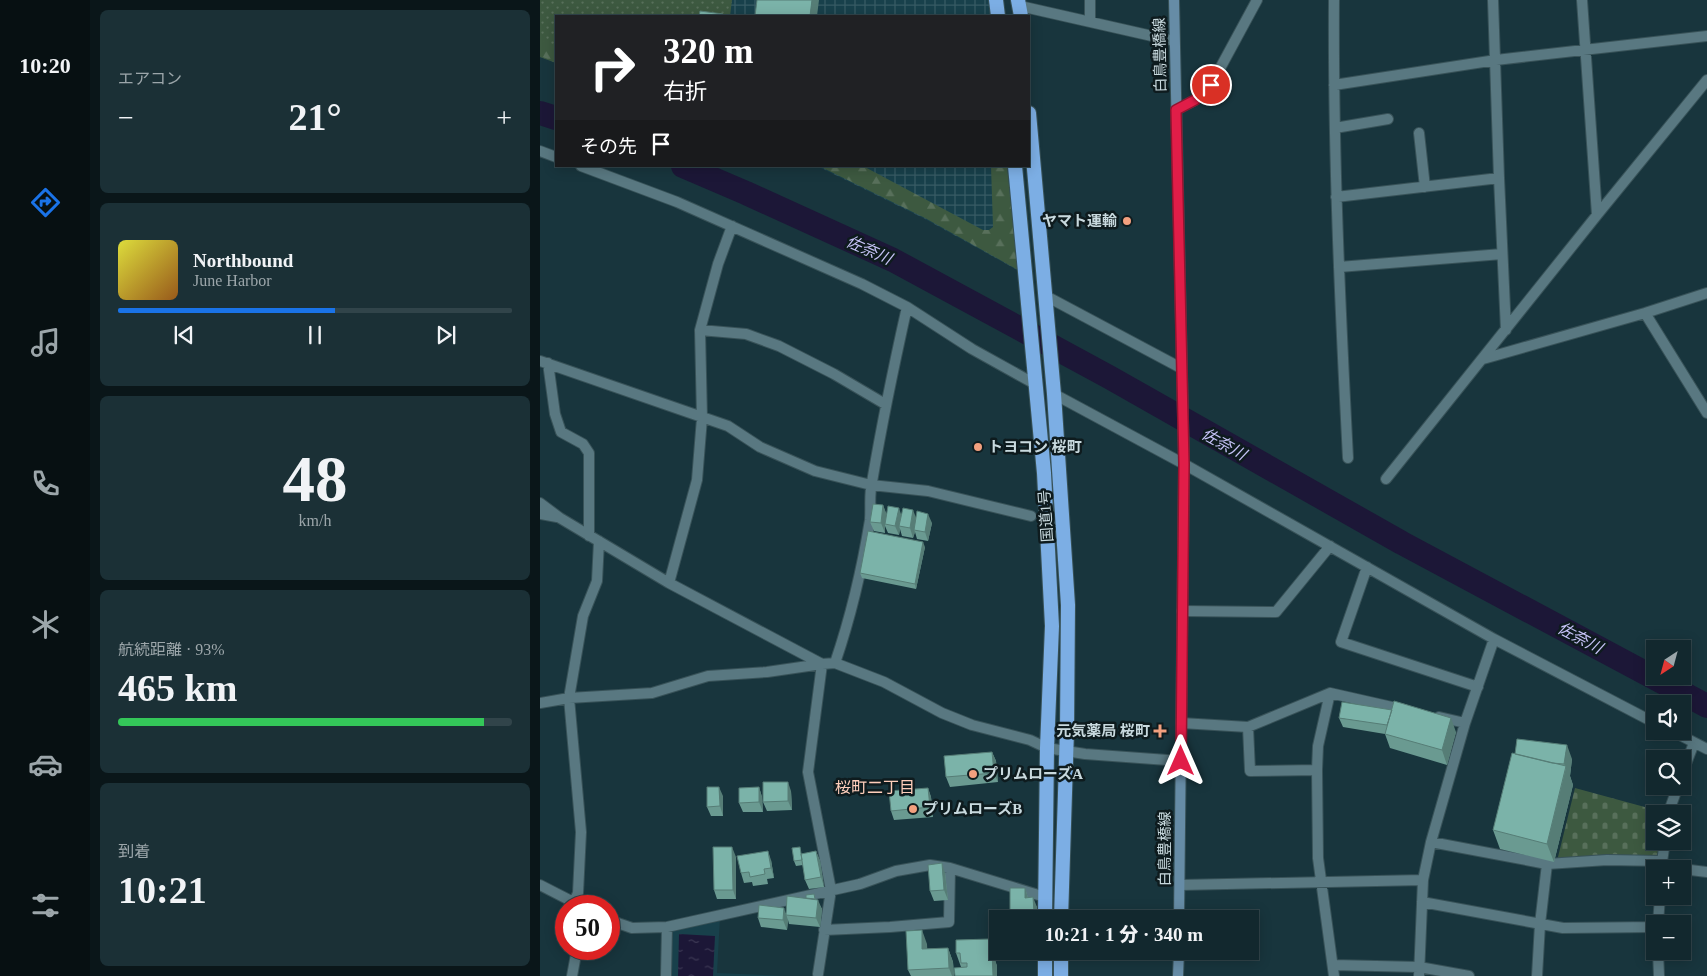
<!DOCTYPE html>
<html lang="ja">
<head>
<meta charset="utf-8">
<style>
  :root { --surface:#12282e; --page:#1b3036; --text:#f1f3f6; --muted:#9ca6aa; --line:#31444a; --accent:#1a73e8 }
  body { margin:0; font-family:"Times New Roman","Noto Sans JP",serif; background:var(--page); color:var(--text); height:100vh; display:flex; flex-direction:column; font-size:19px; white-space:nowrap }
  * { box-sizing:border-box; margin:0 }
  p { font-size:16px; color:var(--muted) }
  .icon { flex:none; width:28px; height:28px; fill:none; stroke:currentColor; stroke-width:2; stroke-linecap:round; stroke-linejoin:round }
  .map { position:relative; flex:1; overflow:hidden }
  .side { display:flex; flex-direction:column; gap:10px; padding:10px; background:#0a1619; width:450px }
  .side>* { flex:none }
  .hud { position:absolute; left:15px; top:15px; width:475px; height:152px; border-radius:0px; box-shadow:0 2px 12px #0003,0 0 0 1px var(--line); background:#202124; color:#fff; overflow:hidden }
  .needle { width:32px; rotate:216deg }
  .buttons { position:absolute; left:1106px; top:640px; display:grid; gap:10px }
  .buttons a { display:grid; place-items:center; width:45px; height:45px; border-radius:0px; background:var(--surface); box-shadow:0 2px 12px #0003,0 0 0 1px var(--line); font-size:25px }
  .speed { position:absolute; left:15px; top:895px; display:flex; gap:10px; font-size:25px; font-weight:700; text-align:center }
  .speed>* { display:grid; place-content:center; width:65px; height:65px; border-radius:50%; background:var(--surface); box-shadow:0 2px 12px #0003,0 0 0 1px var(--line); line-height:1 }
  .speed .limit { border:8px solid #d22; background:#fff; color:#111 }
  .pin { position:absolute; display:grid; place-items:center; width:42px; height:42px; color:#fff; margin:-21px; border:2px solid #fff; border-radius:50%; box-shadow:0 1px 5px #0007 }
  .me { position:absolute; width:55px; margin:-28px; rotate:0deg; stroke-linejoin:round; filter:drop-shadow(0 0 4px #0008) }
  .turn { display:flex; align-items:center; gap:18px; height:105px; padding:0 25px; font-size:22px }
  .turn .icon { width:65px; height:65px; stroke-width:2.5 }
  .turn b { display:block; font-size:35px; line-height:42px }
  .then { display:flex; align-items:center; height:48px; padding:0 25px; background:#0003; gap:10px; font-size:19px }
  .big { font-size:38px; font-weight:800; line-height:1.1 }
  .side .card { flex:1; display:flex; flex-direction:column; justify-content:center; gap:8px; min-width:0; padding:0 18px; border-radius:8px; background:var(--page) }
  .side .dial { align-items:center; gap:0 }
  .dial b { font-size:65px; line-height:1 }
  .song { display:flex; align-items:center; gap:15px }
  .cover { width:60px; height:60px; border-radius:8px; background:linear-gradient(135deg,hsl(60 70% 55%),hsl(30 70% 35%)) }
  .played { height:5px; border-radius:2px; background:linear-gradient(90deg,var(--accent) 55%,var(--line) 55%) }
  .keys { display:flex; justify-content:space-around; direction:ltr }
  .heat { display:flex; justify-content:space-between; align-items:center; font-size:28px; direction:ltr }
  .charge { height:8px; border-radius:4px; background:linear-gradient(90deg,#34c759 93%,var(--line) 0) }
  .trip { position:absolute; left:449px; top:910px; width:270px; height:50px; border-radius:0px; background:var(--surface); box-shadow:0 2px 12px #0003,0 0 0 1px var(--line); font-weight:800; line-height:50px; text-align:center }
  main { display:flex; flex:1; min-height:0 }
  .tab-bar { display:flex; flex-direction:column; width:90px; justify-content:space-around; align-items:center; background:#071012; color:var(--muted) }
  .tab-bar .icon { width:35px; height:35px }
  .tab-bar .current { color:var(--accent) }
  .tab-bar b { font-size:22px; color:var(--text) }
  .map>svg:first-child { display:block }
  .built { fill:#18404b }
  .industrial { fill:url(#industrial-grid) }
  .grass { fill:url(#grass-dots) }
  .forest { fill:url(#forest-firs) }
  .cemetery { fill:url(#cemetery-stones) }
  .water { fill:url(#water-ripples) }
  .lines { fill:none; stroke-linecap:round; stroke-linejoin:round }
  .river { stroke:#1c1737; stroke-width:24 }
  .minor-casing { stroke:#385258; stroke-width:12 }
  .secondary-casing { stroke:#385258; stroke-width:12 }
  .trunk-casing { stroke:#385258; stroke-width:16 }
  .minor { stroke:#597881; stroke-width:10 }
  .secondary { stroke:#668ca6; stroke-width:10 }
  .trunk { stroke:#7caee4; stroke-width:14 }
  .wall { fill:#6a9a91 }
  .shaded-wall { fill:#567d76 }
  .building { fill:#7bb3a9; stroke:#567d76 }
  .route-casing { stroke:#92132f; stroke-width:12 }
  .route { stroke:#e11d48; stroke-width:9 }
  .poi-dot { fill:#f2a07f; stroke:#0e1b1e; stroke-width:2 }
  .labels { text-anchor:middle; dominant-baseline:central; stroke-width:5; stroke-linejoin:round; paint-order:stroke }
  .street-label { font-size:15px; fill:#c8d9de; stroke:#0e1b1e }
  .poi-label { font-size:15px; font-weight:bold; fill:#c8d9de; stroke:#0e1b1e; text-anchor:start }
  .water-label { font-size:16px; font-style:italic; fill:#c6c3f7; stroke:#0e1b1e }
  .neighbourhood-label { font-size:16px; fill:#fecebb; stroke:#0e1b1e }
</style>
</head>
<body>
<main>
<nav class="tab-bar">
<b>10:20</b>
<svg class="icon current" aria-label="directions" viewBox="0 0 24 24"><path d="M12 3l9 9-9 9-9-9zM9 14v-3h6M13 9l2 2-2 2"/></svg>
<svg class="icon" aria-label="music" viewBox="0 0 24 24"><path d="M9 18V5l10-2v13"/><circle cx="6" cy="18" r="3"/><circle cx="16" cy="16" r="3"/></svg>
<svg class="icon" aria-label="phone" viewBox="0 0 24 24"><path d="M5 4h4l2 5-3 2q2 4 5 5l2-3 5 2v4C11 20 4 13 5 4z"/></svg>
<svg class="icon" aria-label="climate" viewBox="0 0 24 24"><path d="M12 3v18M4 7l16 10M4 17L20 7"/></svg>
<svg class="icon" aria-label="car" viewBox="0 0 24 24"><path d="M5 17H2v-5l4-1 3-4h7l3 4 3 1v5h-3M9 17h6M6 11h13"/><circle cx="7" cy="17" r="2"/><circle cx="17" cy="17" r="2"/></svg>
<svg class="icon" aria-label="filters" viewBox="0 0 24 24"><path d="M4 7h16M4 17h16"/><circle cx="9" cy="7" r="2"/><circle cx="15" cy="17" r="2"/></svg>
</nav>
<section class="side">
<div class="card"><p>エアコン</p>
<div class="heat"><a>−</a><b class="big">21°</b><a>+</a></div>
</div>
<div class="card">
<div class="song"><i class="cover"></i><div><b>Northbound</b><p>June Harbor</p></div></div>
<div class="played"></div>
<div class="keys"><svg class="icon" aria-label="previous" viewBox="0 0 24 24"><path d="M18 5L8 12l10 7zM5 5v14"/></svg><svg class="icon" aria-label="pause" viewBox="0 0 24 24"><path d="M8 5v14M16 5v14"/></svg><svg class="icon" aria-label="next" viewBox="0 0 24 24"><path d="M6 5l10 7-10 7zM19 5v14"/></svg></div>
</div>
<div class="card dial"><b>48</b><p>km/h</p></div>
<div class="card"><p>航続距離 · 93%</p><b class="big">465 km</b><div class="charge"></div></div>
<div class="card"><p>到着</p><b class="big">10:21</b></div>
</section>
<div class="map">
<svg width="1167" height="976" viewBox="0 0 1167 976">
  <defs>
    <pattern id="industrial-grid" width="8" height="8" patternUnits="userSpaceOnUse" patternTransform="scale(1.25)"><rect width="8" height="8" fill="#18404b"/><path d="M0 4h8M4 0v8" fill="none" stroke="#385b64"/></pattern>
    <pattern id="grass-dots" width="8" height="8" patternUnits="userSpaceOnUse" patternTransform="scale(1.25)"><rect width="8" height="8" fill="#3d5940"/><path d="M2 2h.1M6 6h.1" fill="none" stroke="#58705b" stroke-width="1.8" stroke-linecap="round"/></pattern>
    <pattern id="forest-firs" width="22" height="20" patternUnits="userSpaceOnUse" patternTransform="scale(1.25)"><rect width="22" height="20" fill="#3d5940"/><path d="M5 1l3.5 6h-7zM16 11l3.5 6h-7z" fill="#58705b"/></pattern>
    <pattern id="cemetery-stones" width="16" height="16" patternUnits="userSpaceOnUse" patternTransform="scale(1.25)"><rect width="16" height="16" fill="#3d5940"/><path d="M2 7V4a2 2 0 0 1 4 0v3zM10 15v-3a2 2 0 0 1 4 0v3z" fill="#58705b"/></pattern>
    <pattern id="water-ripples" width="26" height="14" patternUnits="userSpaceOnUse" patternTransform="scale(1.25)"><rect width="26" height="14" fill="#1c1737"/><path d="M2 4q2-2 4 0t4 0M15 11q2-2 4 0t4 0" fill="none" stroke="#3c3854"/></pattern>
  </defs>
  <rect width="100%" height="100%" fill="#18353d"/>
  <path class="built" d="M 180,917 L 177,973 L 246,976 L 128,976 L 130,927 Z"/>
  <path class="industrial" d="M 0,0 L 450,0 L 451,16 L 16,16 L 16,63 L 0,57 Z
    M 277,166 L 467,166 L 479,271 L 385,219 Z"/>
  <path class="grass" d="M 0,0 L 192,0 L 190,16 L 16,16 L 16,63 L 0,57 Z"/>
  <path class="forest" d="M 0,40 L 16,46 L 16,62 L 0,56 Z
    M 279,166 L 323,166 L 443,230 L 449,230 L 453,227 L 451,166 L 467,166 L 478,270 L 385,218 Z"/>
  <path class="cemetery" d="M 1035,788 L 1123,812 L 1122,814 L 1115,814 L 1115,841 L 1120,841 L 1118,855 L 1115,857 L 1017,861 Z"/>
  <path class="water" d="M 139,934 L 175,936 L 173,976 L 138,976 Z"/>
  <g class="lines">
    <path class="river" d="M 0,113 L 16,118
      M 143,166 L 206,193 L 353,260 L 569,377 L 862,543 L 1167,706"/>
    <defs>
      <path id="minor" d="M 550,0 L 550,21
        M 794,0 C 793,153 800,305 808,458
        M 953,0 L 959,178 L 966,330
        M 1042,0 L 1057,215
        M 480,6 L 634,41
        M 794,85 L 956,60 L 1167,36
        M 636,110 L 655,100 L 671,85 L 717,0
        M 795,128 L 848,119
        M 879,133 L 885,187
        M 0,151 L 16,157
        M 41,166 L 137,202 L 322,284 L 367,307 L 432,349 L 495,384
        M 796,197 L 959,178
        M 799,267 L 962,254
        M 504,295 L 641,368
        M 1105,313 L 1167,413
        M 160,330 L 206,334 L 239,346 L 294,374 L 345,404
        M 943,359 L 1105,313 L 1167,293
        M 0,361 L 188,426 L 220,447 L 275,471 L 331,485 L 388,491 L 491,516
        M 8,363 L 15,414 L 21,432 L 43,444 L 49,453 L 49,536
        M 514,394 L 644,464 L 954,639 L 1115,723
        M 846,479 L 1057,215 L 1167,80
        M 0,503 L 20,518 L 129,583 L 282,664 L 295,663 L 344,682 L 402,713 L 432,725 L 490,740 L 507,748 L 545,754 L 641,761
        M 0,514 L 17,517
        M 827,567 L 801,642 L 938,687
        M 129,583 L 157,480 L 162,418 L 160,330 L 178,264 L 192,226
        M 642,611 L 736,612 L 790,546
        M 295,663 C 311,616 322,569 330,520 C 331,507 329,494 332,482 C 342,423 354,365 367,307
        M 790,693 L 778,746 L 777,770 L 778,858 L 794,976
        M 0,703 L 29,698 L 112,693 L 168,676 L 227,672 L 282,664 L 268,772 L 291,890 L 278,974
        M 899,717 L 925,723
        M 641,723 L 708,727 L 790,693 L 865,710
        M 708,727 L 710,771 L 777,770
        M 1132,731 L 1167,749
        M 1142,774 L 1154,743
        M 1128,814 L 1138,786
        M 891,842 L 1007,864 L 1067,860 L 1122,861
        M 1122,867 L 1136,869
        M 1121,869 L 1125,841
        M 1142,869 L 1167,872
        M 0,885 L 41,906
        M 640,885 L 883,880
        M 34,902 L 38,893 L 41,832 L 29,698 L 43,616 L 57,581 L 59,541
        M 882,902 L 1023,928 L 1115,927
        M 69,920 L 92,928 L 127,927 L 320,884 L 356,871 L 390,865 L 410,868 L 505,897
        M 1118,924 L 1120,896
        M 284,930 L 350,927 L 409,922 L 410,868
        M 1118,951 L 1119,976
        M 793,965 L 879,967 L 929,976
        M 32,976 L 37,949
        M 126,976 L 127,927
        M 879,976 L 883,880 L 891,842 L 925,723 L 954,639
        M 997,976 L 1000,924 L 1007,864"/>
      <path id="secondary" d="M 634,0 L 644,464 L 639,919
        M 638,976 L 639,951"/>
      <path id="trunk" d="M 456,0 L 458,16
        M 478,0 L 481,16
        M 489,113 L 514,394 L 528,605 L 527,730 L 521,919
        M 475,166 L 504,473 L 512,626 L 507,748 L 505,919
        M 521,951 L 521,976
        M 505,976 L 505,951"/>
    </defs>
    <use href="#minor" class="minor-casing"/>
    <use href="#secondary" class="secondary-casing"/>
    <use href="#trunk" class="trunk-casing"/>
    <use href="#minor" class="minor"/>
    <use href="#secondary" class="secondary"/>
    <use href="#trunk" class="trunk"/>
  </g>
  <path class="wall" d="M 343,505 L 346,514 L 361,514 L 392,523 L 388,541 L 377,539 L 375,532 L 373,538 L 362,536 L 360,529 L 359,535 L 348,533 L 345,526 L 345,533 L 334,531 L 330,522 Z
    M 385,547 L 376,589 L 322,578 L 320,573 Z
    M 799,718 L 916,732 L 907,765 L 850,748 L 845,734 L 803,727 Z
    M 452,752 L 456,761 L 458,782 L 410,787 L 406,777 Z
    M 975,754 L 1032,759 L 1030,776 L 1033,785 L 1014,862 L 960,849 L 953,830 Z
    M 219,787 L 222,797 L 223,812 L 203,812 L 199,803 Z
    M 388,788 L 391,797 L 393,817 L 354,820 L 351,811 Z
    M 251,791 L 252,810 L 227,811 L 223,802 Z
    M 183,796 L 183,816 L 171,816 L 167,807 Z
    M 276,851 L 280,861 L 284,887 L 269,889 L 265,880 L 263,865 L 256,866 L 254,861 L 262,854 Z
    M 196,857 L 196,899 L 177,899 L 174,890 Z
    M 231,860 L 234,878 L 227,879 L 228,884 L 213,886 L 212,882 L 204,883 L 201,873 Z
    M 405,873 L 408,900 L 394,901 L 390,891 Z
    M 485,888 L 488,898 L 497,907 L 497,919 L 472,919 L 470,913 Z
    M 276,899 L 282,909 L 280,927 L 249,924 L 248,920 L 247,930 L 221,927 L 218,918 L 246,913 Z
    M 387,944 L 387,949 L 408,948 L 413,962 L 414,976 L 371,976 L 368,970 Z
    M 473,951 L 494,951 L 494,954 L 474,955 Z
    M 416,953 L 455,953 L 455,960 L 457,966 L 457,976 L 415,976 L 421,967 Z"/>
  <path class="shaded-wall" d="M 272,0 L 279,0 L 277,16 L 270,16 Z
    M 343,505 L 347,515 L 345,524 L 345,533 L 341,523 Z
    M 359,508 L 362,517 L 359,526 L 360,529 L 359,535 L 355,526 Z
    M 373,510 L 377,520 L 374,530 L 375,532 L 373,538 L 370,528 Z
    M 388,514 L 392,523 L 388,541 L 385,532 Z
    M 383,542 L 385,547 L 376,589 L 375,584 Z
    M 911,718 L 916,732 L 907,765 L 902,750 Z
    M 1027,745 L 1032,759 L 1030,776 L 1033,785 L 1014,862 L 1007,844 L 1026,768 L 1024,764 Z
    M 452,752 L 456,761 L 458,782 L 454,773 Z
    M 248,782 L 251,791 L 252,810 L 248,801 Z
    M 179,787 L 183,796 L 183,816 L 180,806 Z
    M 219,787 L 222,797 L 223,812 L 219,802 Z
    M 388,788 L 391,797 L 393,817 L 390,807 Z
    M 192,847 L 196,857 L 196,899 L 193,890 Z
    M 228,851 L 231,860 L 234,878 L 231,868 Z
    M 276,851 L 280,861 L 284,887 L 281,877 Z
    M 402,863 L 405,873 L 408,900 L 404,890 Z
    M 485,888 L 488,898 L 485,898 Z
    M 493,897 L 497,907 L 497,919 L 496,919 L 494,913 Z
    M 278,900 L 282,909 L 280,927 L 276,918 Z
    M 244,908 L 248,920 L 247,930 L 243,920 Z
    M 382,930 L 387,944 L 388,963 L 382,949 Z
    M 450,939 L 455,953 L 455,960 L 457,966 L 457,976 L 453,976 L 450,951 Z
    M 408,948 L 413,962 L 414,976 L 412,976 L 409,968 Z"/>
  <path class="building" d="M 217,0 L 272,0 L 270,16 L 215,16 Z
    M 160,11 L 183,14 L 183,16 L 159,16 Z
    M 333,504 L 343,505 L 341,523 L 330,522 Z
    M 348,506 L 359,508 L 355,526 L 345,524 Z
    M 363,508 L 373,510 L 370,528 L 359,526 Z
    M 377,511 L 388,514 L 385,532 L 374,530 Z
    M 328,531 L 383,542 L 375,584 L 320,573 Z
    M 854,701 L 911,718 L 902,750 L 845,734 Z
    M 802,702 L 852,710 L 847,725 L 799,718 Z
    M 977,739 L 1027,745 L 1024,764 L 1012,763 L 975,754 Z
    M 452,752 L 454,773 L 406,777 L 404,756 Z
    M 972,753 L 1026,766 L 1007,844 L 953,830 Z
    M 223,782 L 248,782 L 248,801 L 223,802 Z
    M 167,787 L 179,787 L 180,806 L 167,807 Z
    M 219,787 L 219,802 L 199,803 L 199,788 Z
    M 388,788 L 390,807 L 351,811 L 349,791 Z
    M 173,847 L 192,847 L 193,890 L 174,890 Z
    M 260,847 L 262,860 L 254,861 L 252,848 Z
    M 228,851 L 231,868 L 224,869 L 225,874 L 210,877 L 209,872 L 201,873 L 197,856 Z
    M 276,851 L 281,877 L 265,880 L 261,854 Z
    M 402,863 L 404,890 L 390,891 L 388,865 Z
    M 470,888 L 485,888 L 485,898 L 493,897 L 494,913 L 470,913 Z
    M 274,894 L 275,899 L 266,898 L 266,895 Z
    M 247,896 L 278,900 L 276,918 L 246,915 Z
    M 219,905 L 244,908 L 243,920 L 218,918 Z
    M 382,930 L 382,949 L 408,948 L 409,968 L 368,970 L 366,931 Z
    M 450,939 L 450,951 L 452,951 L 453,976 L 415,976 L 414,968 L 427,967 L 427,963 L 421,963 L 420,953 L 416,953 L 416,940 Z"/>
  <g class="lines">
    <defs>
      <path id="route" d="M 641,761 L 644,464 L 636,110 L 655,100 L 671,85"/>
    </defs>
    <use href="#route" class="route-casing"/>
    <use href="#route" class="route"/>
  </g>
  <g class="poi-dot">
    <circle cx="587" cy="221" r="5"/>
    <circle cx="438" cy="447" r="5"/>
    <path d="M617.5 723.5h5v5h5v5h-5v5h-5v-5h-5v-5h5z"/>
    <circle cx="433" cy="774" r="5"/>
    <circle cx="373" cy="809" r="5"/>
  </g>
  <g class="labels">
    <g class="street-label">
      <text transform="translate(620 55) rotate(-91)">白鳥豊橋線</text>
      <text transform="translate(506 516) rotate(-94)">国道1号</text>
      <text transform="translate(625 849) rotate(-90)">白鳥豊橋線</text>
    </g>
    <g class="poi-label">
      <text x="577" y="221" text-anchor="end">ヤマト運輸</text>
      <text x="448" y="447">トヨコン 桜町</text>
      <text x="610" y="731" text-anchor="end">元気薬局 桜町</text>
      <text x="443" y="774">プリムローズA</text>
      <text x="383" y="809">プリムローズB</text>
    </g>
    <g class="water-label">
      <text transform="translate(329 250) rotate(24)">佐奈川</text>
      <text transform="translate(684 444) rotate(29)">佐奈川</text>
      <text transform="translate(1040 638) rotate(28)">佐奈川</text>
    </g>
    <g class="neighbourhood-label">
      <text x="335" y="787">桜町二丁目</text>
    </g>
  </g>
</svg>
<div class="buttons">
<a><svg class="needle" viewBox="-14 -14 28 28"><path d="M0-13l5 13h-10z" fill="#e53935"/><path d="M0 13l5-13h-10z" fill="#9ca6aa"/></svg></a>
<a><svg class="icon" aria-label="sound" viewBox="0 0 24 24"><path d="M4 9h4l5-4v14l-5-4H4zM17 9q2 3 0 6"/></svg></a>
<a><svg class="icon" aria-label="search" viewBox="0 0 24 24"><circle cx="10" cy="10" r="6"/><path d="M15 15l6 6"/></svg></a>
<a><svg class="icon" aria-label="layers" viewBox="0 0 24 24"><path d="M12 4l9 5-9 5-9-5zM3 14l9 5 9-5"/></svg></a>
<a>+</a>
<a>−</a>
</div>
<div class="speed"><div class="limit">50</div></div>
<div class="pin" style="left:671px;top:85px;background:#d93025"><svg class="icon" aria-label="arrive" viewBox="0 0 24 24"><path d="M6 21V4h12l-3 4 3 4H6"/></svg></div>
<svg class="me" style="left:641px;top:761px" viewBox="-20 -20 40 40"><path d="M0-17L14 15 0 8-14 15z" fill="#e11d48" stroke="#fff" stroke-width="4"/></svg>
<div class="trip">10:21 · 1 分 · 340 m</div>
<div class="hud">
<div class="turn"><svg class="icon" aria-label="right" viewBox="0 0 24 24"><path d="M7 20v-9h11M14 6l5 5-5 5"/></svg><div><b>320 m</b>右折</div></div>
<div class="then">その先<svg class="icon" aria-label="arrive" viewBox="0 0 24 24"><path d="M6 21V4h12l-3 4 3 4H6"/></svg></div>
</div>
</div>
</main>
</body>
</html>
